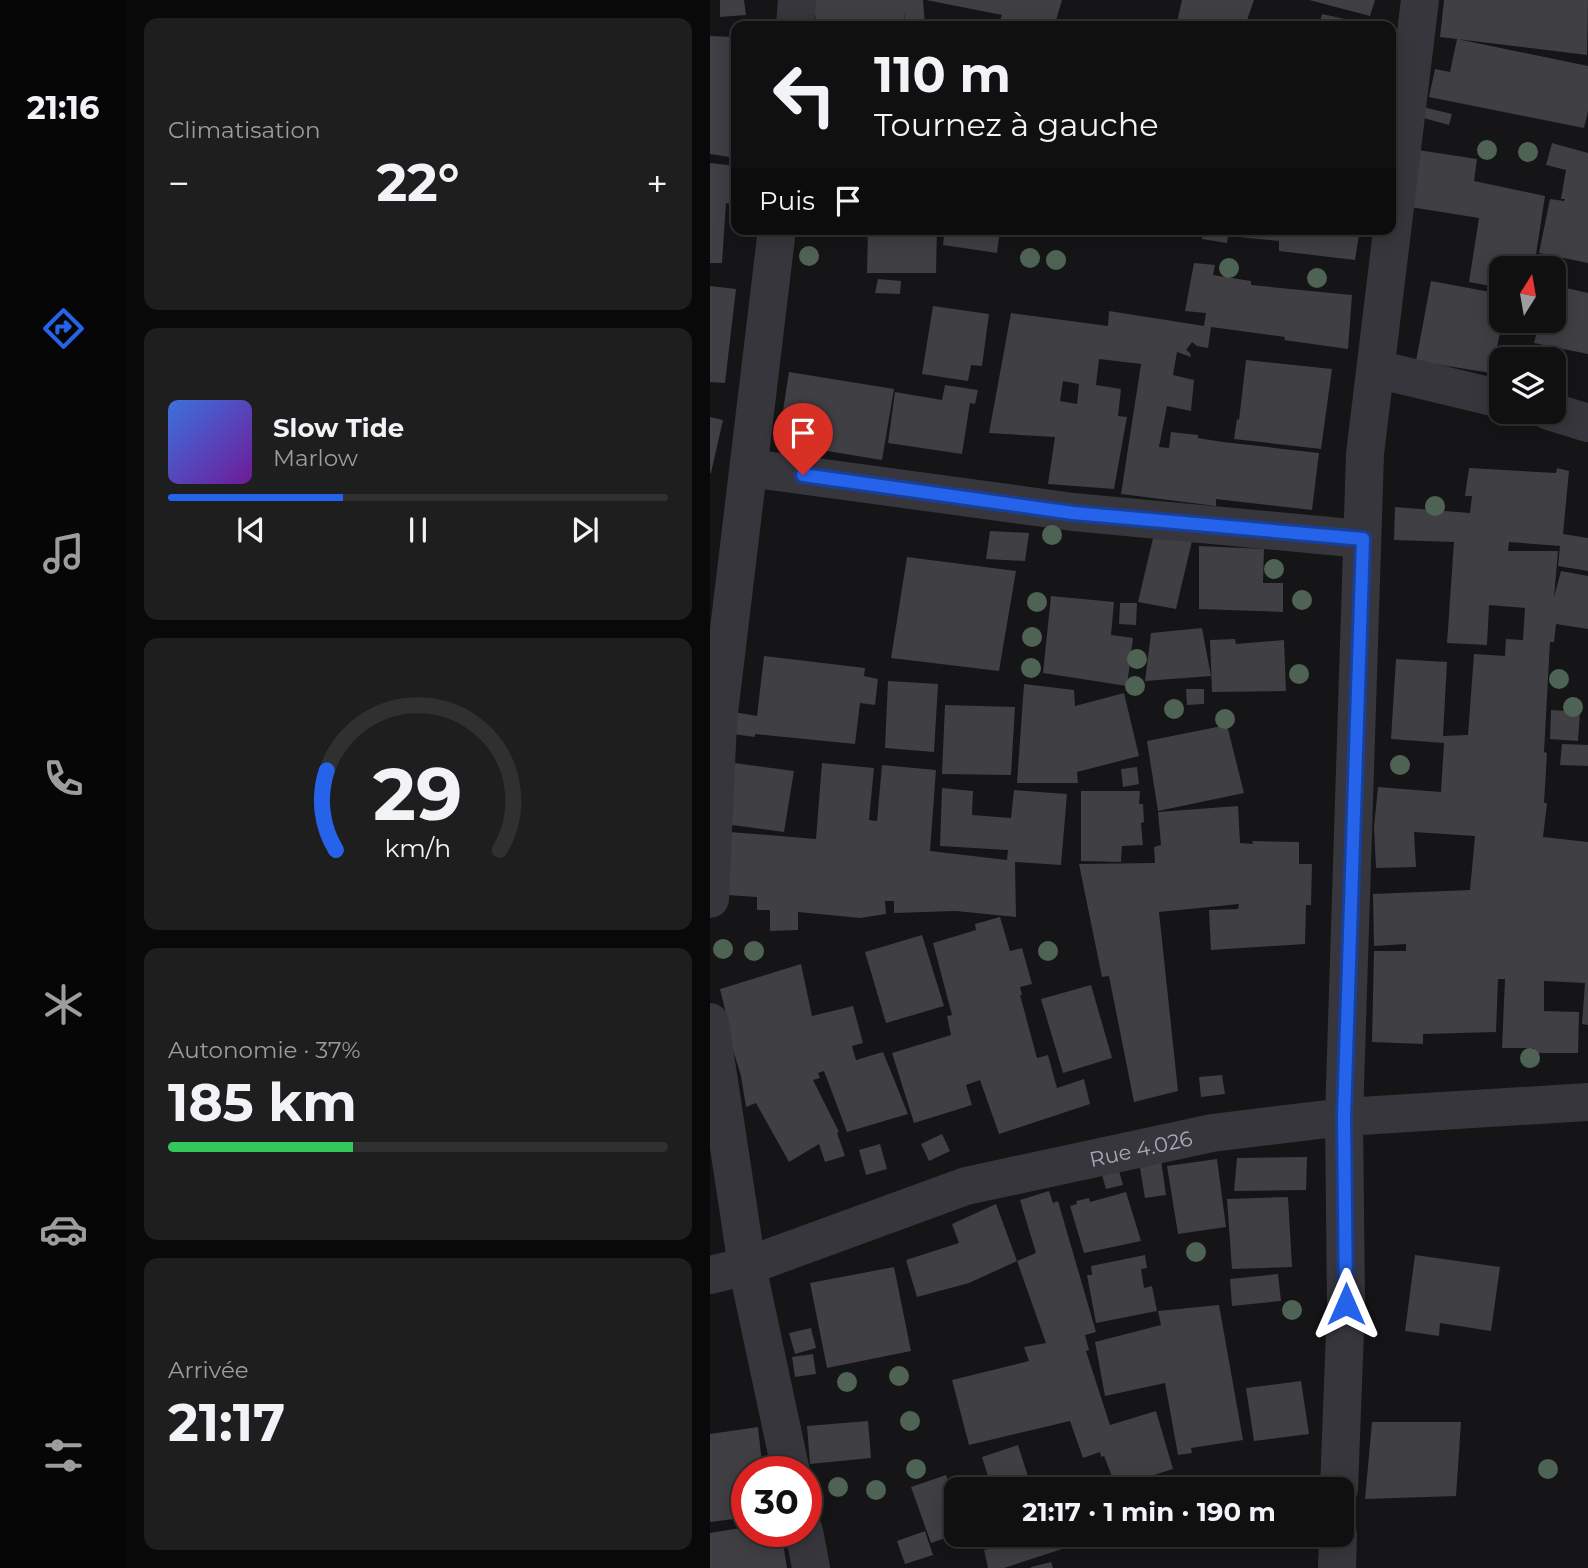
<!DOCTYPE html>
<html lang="fr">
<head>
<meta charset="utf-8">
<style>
  :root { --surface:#101011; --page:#1e1e1f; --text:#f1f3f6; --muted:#9c9d9f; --line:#303031; --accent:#2563eb }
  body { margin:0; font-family:Montserrat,sans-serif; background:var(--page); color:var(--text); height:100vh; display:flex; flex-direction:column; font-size:26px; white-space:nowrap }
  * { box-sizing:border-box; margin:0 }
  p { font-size:23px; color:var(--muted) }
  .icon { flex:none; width:38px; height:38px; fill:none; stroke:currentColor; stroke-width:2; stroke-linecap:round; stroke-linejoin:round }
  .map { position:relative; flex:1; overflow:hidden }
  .side { display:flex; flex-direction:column; gap:18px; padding:18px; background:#090909; width:584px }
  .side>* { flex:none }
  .banner { position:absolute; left:21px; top:21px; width:665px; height:214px; border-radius:14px; box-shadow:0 4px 18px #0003,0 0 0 2px var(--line); background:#101011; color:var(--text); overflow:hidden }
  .needle { width:46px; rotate:11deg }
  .buttons { position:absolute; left:779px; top:256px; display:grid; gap:14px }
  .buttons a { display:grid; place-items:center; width:77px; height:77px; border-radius:14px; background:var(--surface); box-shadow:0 4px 18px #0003,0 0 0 2px var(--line); font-size:35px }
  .speed { position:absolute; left:21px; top:1456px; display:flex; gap:14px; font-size:35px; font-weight:700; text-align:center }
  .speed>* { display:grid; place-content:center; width:91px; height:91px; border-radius:50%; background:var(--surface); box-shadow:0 4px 18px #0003,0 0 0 2px var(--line); line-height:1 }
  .speed .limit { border:10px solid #d22; background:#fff; color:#111 }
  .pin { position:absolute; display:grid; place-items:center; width:60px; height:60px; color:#fff; margin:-72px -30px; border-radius:50% 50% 50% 0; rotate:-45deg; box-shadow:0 0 7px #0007 }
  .pin .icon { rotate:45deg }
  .me { position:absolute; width:77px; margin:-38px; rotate:0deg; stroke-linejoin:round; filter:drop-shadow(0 0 5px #0008) }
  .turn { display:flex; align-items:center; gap:24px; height:147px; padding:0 28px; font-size:32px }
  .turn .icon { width:91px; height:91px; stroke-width:2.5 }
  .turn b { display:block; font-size:49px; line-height:60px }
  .then { display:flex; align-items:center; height:66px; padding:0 28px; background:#0003; gap:14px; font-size:26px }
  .big { font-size:52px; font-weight:700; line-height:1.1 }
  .side .card { flex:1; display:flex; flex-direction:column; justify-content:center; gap:10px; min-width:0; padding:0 24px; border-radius:14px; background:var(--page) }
  .side .dial { align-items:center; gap:0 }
  .dial svg { height:182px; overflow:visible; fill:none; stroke:var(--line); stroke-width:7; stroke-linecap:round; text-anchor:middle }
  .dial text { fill:var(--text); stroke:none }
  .song { display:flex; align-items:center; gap:21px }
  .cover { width:84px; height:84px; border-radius:10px; background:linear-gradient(135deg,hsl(220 70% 55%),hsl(280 70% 35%)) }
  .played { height:7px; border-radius:4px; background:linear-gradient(90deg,var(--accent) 35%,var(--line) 35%) }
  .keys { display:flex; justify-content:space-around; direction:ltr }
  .heat { display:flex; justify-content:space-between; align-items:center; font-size:38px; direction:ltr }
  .charge { height:10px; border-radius:5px; background:linear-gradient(90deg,#34c759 37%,var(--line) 0) }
  .trip { position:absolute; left:234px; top:1477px; width:410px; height:70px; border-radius:14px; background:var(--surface); box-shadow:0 4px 18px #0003,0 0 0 2px var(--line); font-weight:700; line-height:70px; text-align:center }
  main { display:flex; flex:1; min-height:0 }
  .tab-bar { display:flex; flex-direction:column; width:126px; justify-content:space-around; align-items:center; background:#060607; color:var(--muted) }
  .tab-bar .icon { width:49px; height:49px }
  .tab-bar .selected { color:var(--accent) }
  .tab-bar b { font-size:32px; color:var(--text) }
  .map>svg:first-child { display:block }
  .building { fill:#3f3f44; fill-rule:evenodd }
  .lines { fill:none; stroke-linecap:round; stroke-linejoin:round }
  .minor { stroke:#36363c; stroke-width:38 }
  .tree { fill:#4f6354 }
  .route-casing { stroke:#184099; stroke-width:18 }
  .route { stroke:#2563eb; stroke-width:12 }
  .labels { text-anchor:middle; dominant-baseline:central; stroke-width:5; stroke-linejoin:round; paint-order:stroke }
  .street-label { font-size:21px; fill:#a7aab7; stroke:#101012 }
</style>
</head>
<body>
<main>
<nav class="tab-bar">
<b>21:16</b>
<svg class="icon selected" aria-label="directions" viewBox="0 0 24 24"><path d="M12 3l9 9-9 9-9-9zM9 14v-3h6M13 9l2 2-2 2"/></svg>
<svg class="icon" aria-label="music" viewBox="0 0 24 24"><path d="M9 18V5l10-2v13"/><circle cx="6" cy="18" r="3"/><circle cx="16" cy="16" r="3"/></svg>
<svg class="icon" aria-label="phone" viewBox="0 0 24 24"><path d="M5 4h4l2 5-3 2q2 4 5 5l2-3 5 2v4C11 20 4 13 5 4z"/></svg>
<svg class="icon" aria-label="climate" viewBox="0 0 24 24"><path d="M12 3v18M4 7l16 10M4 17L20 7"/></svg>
<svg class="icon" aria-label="car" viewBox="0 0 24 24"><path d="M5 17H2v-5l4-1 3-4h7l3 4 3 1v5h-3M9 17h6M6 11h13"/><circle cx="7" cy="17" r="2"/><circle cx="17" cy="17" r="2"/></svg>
<svg class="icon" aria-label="filters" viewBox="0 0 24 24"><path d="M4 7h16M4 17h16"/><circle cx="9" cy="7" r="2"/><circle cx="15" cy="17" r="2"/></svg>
</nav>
<section class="side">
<div class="card"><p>Climatisation</p>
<div class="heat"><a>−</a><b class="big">22°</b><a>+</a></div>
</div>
<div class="card">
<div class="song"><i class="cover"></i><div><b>Slow Tide</b><p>Marlow</p></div></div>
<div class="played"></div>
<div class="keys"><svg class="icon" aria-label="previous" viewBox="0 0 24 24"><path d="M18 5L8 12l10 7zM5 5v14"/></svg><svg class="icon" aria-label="pause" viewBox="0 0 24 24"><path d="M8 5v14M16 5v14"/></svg><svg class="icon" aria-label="next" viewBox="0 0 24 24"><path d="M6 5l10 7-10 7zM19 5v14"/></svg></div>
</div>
<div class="card dial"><svg viewBox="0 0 100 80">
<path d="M14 69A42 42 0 1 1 86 69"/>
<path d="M14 69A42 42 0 0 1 10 34" stroke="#2563eb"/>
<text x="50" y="56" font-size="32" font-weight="700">29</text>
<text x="50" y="72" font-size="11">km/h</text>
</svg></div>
<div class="card"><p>Autonomie · 37%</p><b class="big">185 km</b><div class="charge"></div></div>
<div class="card"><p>Arrivée</p><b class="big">21:17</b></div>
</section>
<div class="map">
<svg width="878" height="1568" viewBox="0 0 878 1568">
  <rect width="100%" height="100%" fill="#151517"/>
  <path class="building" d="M 10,0 L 34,0 L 36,15 L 10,17 Z
    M 104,0 L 213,0 L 215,26 L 195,25 L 194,12 L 194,26 L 106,26 Z
    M 216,0 L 352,0 L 345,24 L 350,26 L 273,26 L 275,21 L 289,23 L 292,15 Z
    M 472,0 L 544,0 L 535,26 L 466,26 Z
    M 599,0 L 665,0 L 660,16 Z
    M 734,0 L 878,0 L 877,55 L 730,37 Z
    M 612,14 L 644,21 L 643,26 L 609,26 Z
    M 0,36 L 26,37 L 26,158 L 0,154 Z
    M 747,39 L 878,66 L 878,111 L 874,128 L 719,97 L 725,69 L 740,72 Z
    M 713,107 L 742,114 L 739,125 L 710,117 Z
    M 842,143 L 878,153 L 878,263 L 829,253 L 840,199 L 854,201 L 855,199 L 851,199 L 856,170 L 836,165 Z
    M 708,150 L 767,159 L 764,181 L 835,196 L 825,261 L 802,257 L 800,268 L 791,268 L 791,288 L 759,282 L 769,218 L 700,207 Z
    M 0,163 L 26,166 L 26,205 L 16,203 L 12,263 L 0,263 Z
    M 158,229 L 227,229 L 226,273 L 157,273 Z
    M 235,229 L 290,229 L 287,253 L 233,245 Z
    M 493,229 L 650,229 L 645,260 L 569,251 L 569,241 L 518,236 L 517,243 L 492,239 Z
    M 484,263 L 505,265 L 503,275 L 541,281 L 541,285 L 642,295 L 638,349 L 574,340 L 575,337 L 501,327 L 498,348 L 487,346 L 482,342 L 476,350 L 480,353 L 481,357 L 467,352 L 463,375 L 484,380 L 481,411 L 457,406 L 449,447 L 459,448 L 461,432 L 488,435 L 488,438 L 513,442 L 609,453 L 602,510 L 506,499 L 506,506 L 411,494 L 431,364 L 389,359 L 386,385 L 411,389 L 408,416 L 417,417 L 404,489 L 338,484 L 345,437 L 279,433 L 301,313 L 398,326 L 399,311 L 494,326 L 496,313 L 475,311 ZM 353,381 L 369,384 L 367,404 L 350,401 Z
    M 168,279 L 191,281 L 190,294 L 165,293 Z
    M 721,281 L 791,294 L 793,320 L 781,373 L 706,361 Z
    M 844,285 L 878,293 L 878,354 L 824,343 L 830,320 L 844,320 Z
    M 0,286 L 26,289 L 15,383 L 0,382 Z
    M 223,306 L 279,314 L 272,366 L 261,365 L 258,381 L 212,374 Z
    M 536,360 L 622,369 L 611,449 L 524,439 L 527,419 L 529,420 Z
    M 79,372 L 184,389 L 172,460 L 68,443 Z
    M 235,385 L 268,390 L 265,404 L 260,403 L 252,454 L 178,443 L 185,392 L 232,400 Z
    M 0,417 L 13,420 L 1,473 L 0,473 Z
    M 759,468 L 846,473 L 847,468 L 859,471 L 853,534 L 878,538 L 878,571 L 848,566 L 850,546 L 799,542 L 798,551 L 848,551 L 844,597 L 851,571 L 878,576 L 878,629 L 846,624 L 844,642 L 840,642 L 834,752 L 837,753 L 834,803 L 837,803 L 833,837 L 878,842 L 878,1025 L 872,1024 L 875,983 L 834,981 L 834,1011 L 869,1012 L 868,1053 L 824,1053 L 824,1048 L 792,1048 L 795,979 L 788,979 L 786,1032 L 713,1034 L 713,1044 L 662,1042 L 664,951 L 696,951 L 696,944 L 664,946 L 663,894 L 760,890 L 765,836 L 704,832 L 706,867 L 666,868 L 664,827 L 668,787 L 731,792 L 734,743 L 681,739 L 686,659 L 737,662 L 733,736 L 758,735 L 764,654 L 795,656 L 796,639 L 813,640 L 815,608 L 779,605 L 777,645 L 737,643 L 744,542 L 684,540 L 685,507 L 760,513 L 762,496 L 755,496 Z
    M 280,531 L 319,533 L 315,561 L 276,559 Z
    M 444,534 L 482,541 L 466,609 L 428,602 Z
    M 489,546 L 554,549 L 553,583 L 573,583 L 573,612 L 489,609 Z
    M 197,557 L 306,571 L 289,671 L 181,658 Z
    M 341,596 L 404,602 L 401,635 L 423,638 L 417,686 L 333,673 Z
    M 410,603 L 427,603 L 426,625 L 409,624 Z
    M 492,628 L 501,676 L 435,681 L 441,633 Z
    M 525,639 L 526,644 L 574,640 L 576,691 L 502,692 L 500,640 Z
    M 54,656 L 155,668 L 154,676 L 168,679 L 165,705 L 150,703 L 145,744 L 45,734 L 45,737 L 22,734 L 24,712 L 47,716 Z
    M 178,681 L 228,684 L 224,752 L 175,748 Z
    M 314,684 L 364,690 L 365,706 L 414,693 L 429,756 L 367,772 L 368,783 L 307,783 Z
    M 476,689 L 494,689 L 494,704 L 477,705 Z
    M 235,705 L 305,707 L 301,775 L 232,774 Z
    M 841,710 L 870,712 L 868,741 L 840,739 Z
    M 517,725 L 534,793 L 448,811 L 437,741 Z
    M 852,744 L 878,745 L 878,766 L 850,765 Z
    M 24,763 L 84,771 L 74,832 L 14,824 Z
    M 112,763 L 164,768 L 159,820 L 167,821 L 172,765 L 226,770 L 220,851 L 297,860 L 298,850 L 230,846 L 232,788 L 263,791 L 262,815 L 301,818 L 304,790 L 357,794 L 351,865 L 305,862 L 306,917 L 246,911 L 184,913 L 184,901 L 175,901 L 176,914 L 150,918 L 88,912 L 88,930 L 60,931 L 60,910 L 47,910 L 47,897 L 16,895 L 20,832 L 106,839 Z
    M 427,767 L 429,784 L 413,787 L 411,769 Z
    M 371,791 L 430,791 L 429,804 L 433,804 L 434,822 L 431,823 L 433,845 L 412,846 L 411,862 L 371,861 Z
    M 528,806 L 530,843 L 543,844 L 542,841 L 589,842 L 589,864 L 602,864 L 601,905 L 596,905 L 595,944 L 501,950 L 499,910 L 528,909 L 529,904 L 449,912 L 468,1091 L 424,1102 L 399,976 L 392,977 L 369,864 L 445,863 L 444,847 L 451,845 L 448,812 Z
    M 290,917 L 300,951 L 312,948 L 322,984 L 310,987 L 312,995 L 310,995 L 327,1058 L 338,1055 L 347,1088 L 374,1079 L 380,1104 L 289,1134 L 270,1080 L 256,1085 L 262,1105 L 204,1123 L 182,1053 L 241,1035 L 237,1016 L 242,1015 L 223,943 L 266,930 L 265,924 Z
    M 212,935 L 234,1006 L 176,1023 L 155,952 Z
    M 91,964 L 102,1016 L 143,1006 L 153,1043 L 142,1046 L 146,1060 L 173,1052 L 198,1114 L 137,1132 L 114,1071 L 108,1073 L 110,1078 L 103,1080 L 129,1132 L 127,1133 L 135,1156 L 115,1162 L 109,1144 L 79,1162 L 46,1103 L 36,1107 L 31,1076 L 13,1016 L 16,1014 L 10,989 Z
    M 381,985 L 402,1058 L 353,1073 L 331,999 Z
    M 512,1075 L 515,1094 L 491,1097 L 489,1077 Z
    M 232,1134 L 240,1151 L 219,1161 L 211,1144 Z
    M 170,1144 L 177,1169 L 156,1175 L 149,1150 Z
    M 597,1157 L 596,1190 L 524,1191 L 527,1158 Z
    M 507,1159 L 516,1227 L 468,1234 L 457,1166 Z
    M 451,1160 L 456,1195 L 435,1198 L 429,1162 Z
    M 407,1164 L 413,1185 L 396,1189 L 390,1168 Z
    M 339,1191 L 343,1203 L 348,1201 L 386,1332 L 375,1335 L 379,1350 L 376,1351 L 400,1425 L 446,1411 L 463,1469 L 406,1487 L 394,1456 L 391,1457 L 390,1452 L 373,1458 L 360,1421 L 259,1445 L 242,1380 L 319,1361 L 314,1347 L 336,1343 L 307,1261 L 326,1253 L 310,1200 Z
    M 416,1192 L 431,1241 L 374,1253 L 360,1206 L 367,1204 L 366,1201 L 379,1198 L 380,1202 Z
    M 578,1197 L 582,1267 L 522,1269 L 517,1199 Z
    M 286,1204 L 307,1261 L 259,1283 L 207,1297 L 196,1260 L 249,1243 L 242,1224 Z
    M 435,1255 L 437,1268 L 431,1269 L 434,1288 L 442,1286 L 447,1311 L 386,1323 L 377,1275 L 382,1275 L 381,1266 Z
    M 705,1255 L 790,1267 L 781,1331 L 730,1323 L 729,1336 L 695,1331 Z
    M 184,1267 L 201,1351 L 117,1368 L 100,1283 Z
    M 568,1274 L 571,1301 L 522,1306 L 520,1279 Z
    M 509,1305 L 533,1440 L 481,1448 L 482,1453 L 468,1455 L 455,1383 L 395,1396 L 385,1342 L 451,1325 L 448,1311 Z
    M 101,1328 L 106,1348 L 85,1354 L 79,1333 Z
    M 103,1354 L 106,1374 L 85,1377 L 82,1357 Z
    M 591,1381 L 599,1434 L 544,1441 L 536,1388 Z
    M 158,1421 L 161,1458 L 100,1464 L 97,1426 Z
    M 662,1422 L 751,1422 L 746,1496 L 655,1499 Z
    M 48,1427 L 53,1472 L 37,1472 L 37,1474 L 28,1475 L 32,1518 L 0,1522 L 0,1434 Z
    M 308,1445 L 322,1489 L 282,1489 L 272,1457 Z
    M 236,1475 L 247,1506 L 247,1534 L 221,1543 L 201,1487 Z
    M 37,1527 L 37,1531 L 71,1531 L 77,1568 L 0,1568 L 0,1533 Z
    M 215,1531 L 223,1555 L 195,1564 L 187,1541 Z
    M 284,1535 L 385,1535 L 386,1538 L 294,1568 L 278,1568 L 274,1550 L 287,1547 Z
    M 341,1562 L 343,1568 L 321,1568 L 321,1567 Z"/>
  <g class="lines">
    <g class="minor">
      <path d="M 85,26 L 87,0"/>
      <path d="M 666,369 L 791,399"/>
      <path d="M 839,411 L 878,423"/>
      <path d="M 39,468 L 363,512 L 652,539"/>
      <path d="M 0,899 L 8,721 L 67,229"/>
      <path d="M 0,1022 L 37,1266 L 81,1472"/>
      <path id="s1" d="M 0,1275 L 37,1266 L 256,1186 L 502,1133 L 634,1117 L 878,1102"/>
      <path d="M 629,1489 L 636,1304 L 634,1117 L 655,454 L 710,0"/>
      <path d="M 94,1531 L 101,1568"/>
      <path d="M 627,1568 L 628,1535"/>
    </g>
  </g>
  <g class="tree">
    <circle cx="777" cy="150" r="10"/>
    <circle cx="818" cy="152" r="10"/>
    <circle cx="99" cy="256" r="10"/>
    <circle cx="320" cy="258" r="10"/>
    <circle cx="346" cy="260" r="10"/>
    <circle cx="519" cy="268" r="10"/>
    <circle cx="607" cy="278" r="10"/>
    <circle cx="725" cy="506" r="10"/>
    <circle cx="342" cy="535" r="10"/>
    <circle cx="564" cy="569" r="10"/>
    <circle cx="592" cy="600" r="10"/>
    <circle cx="327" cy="602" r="10"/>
    <circle cx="322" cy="637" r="10"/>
    <circle cx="427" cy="659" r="10"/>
    <circle cx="321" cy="668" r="10"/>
    <circle cx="589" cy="674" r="10"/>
    <circle cx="849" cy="679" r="10"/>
    <circle cx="425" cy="686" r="10"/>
    <circle cx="863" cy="707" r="10"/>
    <circle cx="464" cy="709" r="10"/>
    <circle cx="515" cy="719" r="10"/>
    <circle cx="690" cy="765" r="10"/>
    <circle cx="13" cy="949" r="10"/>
    <circle cx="44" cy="951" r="10"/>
    <circle cx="338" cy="951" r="10"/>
    <circle cx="820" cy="1058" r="10"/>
    <circle cx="486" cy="1252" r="10"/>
    <circle cx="582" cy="1310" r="10"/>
    <circle cx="189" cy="1376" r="10"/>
    <circle cx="137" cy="1382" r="10"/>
    <circle cx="200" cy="1421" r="10"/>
    <circle cx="206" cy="1469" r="10"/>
    <circle cx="838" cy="1469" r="10"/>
    <circle cx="128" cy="1487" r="10"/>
    <circle cx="166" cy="1490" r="10"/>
  </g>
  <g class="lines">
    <defs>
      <path id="route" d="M 93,475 L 363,513 L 653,539 L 634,1116 L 636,1304"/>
    </defs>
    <use href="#route" class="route-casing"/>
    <use href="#route" class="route"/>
  </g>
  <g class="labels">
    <g class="street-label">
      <text stroke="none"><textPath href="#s1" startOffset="450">Rue 4.026</textPath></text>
    </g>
  </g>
</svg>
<div class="buttons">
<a><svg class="needle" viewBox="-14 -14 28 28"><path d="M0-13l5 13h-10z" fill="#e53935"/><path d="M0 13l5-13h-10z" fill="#9c9d9f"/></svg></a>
<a><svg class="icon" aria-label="layers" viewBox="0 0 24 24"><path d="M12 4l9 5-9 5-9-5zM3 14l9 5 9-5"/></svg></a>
</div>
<div class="speed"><div class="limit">30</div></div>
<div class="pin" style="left:93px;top:475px;background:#d93025"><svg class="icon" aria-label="arrive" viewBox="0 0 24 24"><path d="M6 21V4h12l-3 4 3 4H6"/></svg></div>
<svg class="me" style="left:636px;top:1304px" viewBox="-20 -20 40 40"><path d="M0-17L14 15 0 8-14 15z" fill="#2563eb" stroke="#fff" stroke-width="4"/></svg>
<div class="trip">21:17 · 1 min · 190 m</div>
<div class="banner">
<div class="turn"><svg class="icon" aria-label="left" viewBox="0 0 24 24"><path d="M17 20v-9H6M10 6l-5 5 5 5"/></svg><div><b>110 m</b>Tournez à gauche</div></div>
<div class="then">Puis<svg class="icon" aria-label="arrive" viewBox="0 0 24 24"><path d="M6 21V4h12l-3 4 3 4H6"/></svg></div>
</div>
</div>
</main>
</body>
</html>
